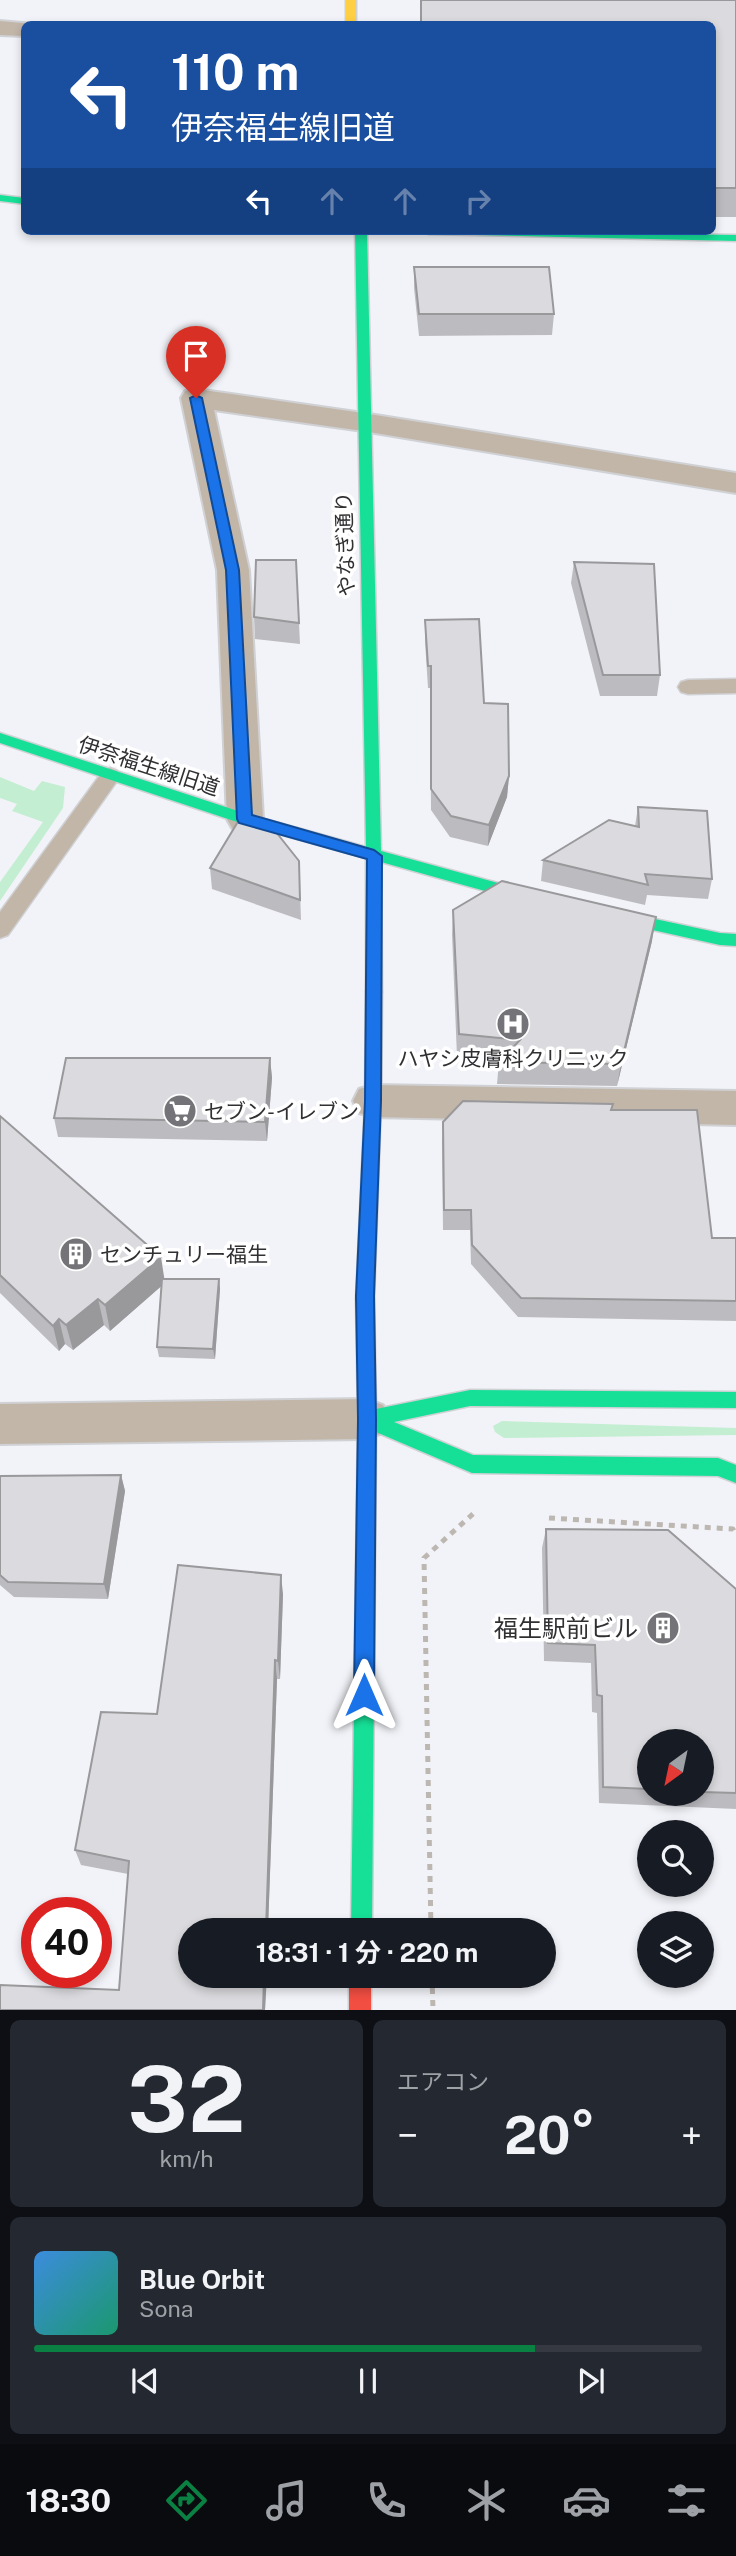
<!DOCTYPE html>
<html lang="ja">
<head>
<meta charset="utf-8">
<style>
  :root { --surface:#171b24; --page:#242831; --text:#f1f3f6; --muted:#9ea1a6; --line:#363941; --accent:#0b8043 }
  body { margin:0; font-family:"Public Sans","Noto Sans JP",sans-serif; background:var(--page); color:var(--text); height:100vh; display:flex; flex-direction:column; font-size:26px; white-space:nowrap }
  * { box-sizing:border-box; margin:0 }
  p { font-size:23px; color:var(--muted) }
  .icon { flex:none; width:38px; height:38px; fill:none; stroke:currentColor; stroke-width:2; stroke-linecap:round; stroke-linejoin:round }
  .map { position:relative; height:2010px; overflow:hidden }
  .details { display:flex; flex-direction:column; gap:10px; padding:10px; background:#0d0f14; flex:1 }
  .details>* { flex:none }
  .hud { position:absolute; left:21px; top:21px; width:695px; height:214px; border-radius:10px; box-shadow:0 4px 10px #0003; background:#1a4fa0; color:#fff; overflow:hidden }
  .needle { width:46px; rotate:213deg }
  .tools { position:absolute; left:637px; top:1729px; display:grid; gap:14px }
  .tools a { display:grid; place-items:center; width:77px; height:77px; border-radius:50%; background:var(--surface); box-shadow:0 4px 10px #0003; font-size:35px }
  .speed { position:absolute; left:21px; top:1897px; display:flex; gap:14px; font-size:35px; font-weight:700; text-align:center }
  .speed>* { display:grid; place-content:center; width:91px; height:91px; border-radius:50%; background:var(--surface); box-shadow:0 4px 10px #0003; line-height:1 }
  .speed .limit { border:10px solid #d22; background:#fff; color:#111 }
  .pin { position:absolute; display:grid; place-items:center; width:60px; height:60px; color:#fff; margin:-72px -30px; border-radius:50% 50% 50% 0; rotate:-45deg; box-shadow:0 0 7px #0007 }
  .pin .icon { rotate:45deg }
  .me { position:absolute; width:77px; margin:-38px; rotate:0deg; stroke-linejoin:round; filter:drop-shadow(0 0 5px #0008) }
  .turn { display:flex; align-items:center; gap:24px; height:147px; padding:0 35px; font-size:32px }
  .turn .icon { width:91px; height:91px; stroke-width:2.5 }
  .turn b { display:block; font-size:49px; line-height:60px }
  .lanes { display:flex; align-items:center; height:66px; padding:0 35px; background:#0003; justify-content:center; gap:35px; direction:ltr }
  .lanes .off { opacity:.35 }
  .big { font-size:52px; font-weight:700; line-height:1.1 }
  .details .tile { flex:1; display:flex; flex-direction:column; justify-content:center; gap:10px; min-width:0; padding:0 24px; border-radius:10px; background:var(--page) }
  .details .dial { align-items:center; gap:0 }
  .dial b { font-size:91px; line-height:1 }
  .song { display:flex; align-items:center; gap:21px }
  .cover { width:84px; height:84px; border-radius:10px; background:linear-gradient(135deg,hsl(210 70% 55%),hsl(160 70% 35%)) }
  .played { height:7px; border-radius:4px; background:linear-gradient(90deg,var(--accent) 75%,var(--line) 75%) }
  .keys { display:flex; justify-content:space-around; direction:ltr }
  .heat { display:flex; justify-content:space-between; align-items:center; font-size:38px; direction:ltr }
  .details .tiles { flex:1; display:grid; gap:10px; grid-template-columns:1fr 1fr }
  .tile:last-child { grid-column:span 2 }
  .trip { position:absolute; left:178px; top:1918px; width:378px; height:70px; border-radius:35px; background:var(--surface); box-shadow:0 4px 10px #0003; font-weight:700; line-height:70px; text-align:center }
  .tabs { display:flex; height:112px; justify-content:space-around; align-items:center; background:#090b0e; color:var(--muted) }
  .tabs .icon { width:49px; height:49px }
  .tabs .current { color:var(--accent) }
  .tabs b { font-size:32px; color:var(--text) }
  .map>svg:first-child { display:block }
  .green { fill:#c4eed1 }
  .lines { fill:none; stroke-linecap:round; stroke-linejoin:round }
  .lane-casing { stroke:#d0d1d4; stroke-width:3 }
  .street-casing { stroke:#d0d1d4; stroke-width:4 }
  .fast-casing { stroke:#d0d1d4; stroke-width:3 }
  .slow-casing { stroke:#d0d1d4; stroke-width:3 }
  .jam-casing { stroke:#d0d1d4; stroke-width:3 }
  .path { stroke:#bdb7b2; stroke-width:5; stroke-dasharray:6 6; stroke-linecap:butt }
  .lane { fill:#c2b6a9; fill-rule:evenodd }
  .street { fill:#c2b6a9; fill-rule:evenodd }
  .fast { fill:#16e098; fill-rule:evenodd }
  .slow { fill:#ffcf43; fill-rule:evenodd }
  .jam { fill:#f24e42; fill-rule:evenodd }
  .wall { fill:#bcbcc0; fill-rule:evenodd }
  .shaded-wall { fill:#99999c }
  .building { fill:#dbdbdf; stroke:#99999c; stroke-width:2 }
  .route { fill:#1a73e8; stroke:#114b97; stroke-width:2 }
  .labels { text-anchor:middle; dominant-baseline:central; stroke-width:7; stroke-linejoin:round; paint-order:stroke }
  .street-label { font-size:21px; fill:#303033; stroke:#fff }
  .poi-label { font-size:21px; fill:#303033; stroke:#fff; text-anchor:start }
  .near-poi-label { font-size:24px; fill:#303033; stroke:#fff; text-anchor:end }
</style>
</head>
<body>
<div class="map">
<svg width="736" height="2010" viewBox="0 0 736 2010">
  <rect width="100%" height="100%" fill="#f2f3f8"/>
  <path class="green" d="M 0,777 L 34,791 L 42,781 L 65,787 L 63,808 L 0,901 L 0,882 L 43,822 L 12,811 L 17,804 L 0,798 Z
    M 502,1421 L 736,1428 L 736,1435 L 504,1438 L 495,1432 L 493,1426 Z"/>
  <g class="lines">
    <defs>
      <path id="lane" d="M 736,679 L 736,693 L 688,694 L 681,692 L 678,687 L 681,682 L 688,680 Z
        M 110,768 L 117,771 L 120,776 L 117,781 L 8,935 L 0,938 L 0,912 L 103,771 Z"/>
      <path id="street" d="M 0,21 L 33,24 L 24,24 L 24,36 L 0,35 Z
        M 196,389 L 363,413 L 736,473 L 736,493 L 363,431 L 214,410 L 249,570 L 263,819 L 258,828 L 245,832 L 232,828 L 227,819 L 217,570 L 181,398 L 185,391 Z
        M 373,1085 L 736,1091 L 736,1125 L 373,1117 L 359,1113 L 353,1101 L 359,1089 Z
        M 367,1399 L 383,1405 L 389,1419 L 383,1433 L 367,1439 L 0,1444 L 0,1404 Z"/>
      <path id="fast" d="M 0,195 L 24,198 L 24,204 L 0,201 Z
        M 355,231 L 367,231 L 381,851 L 542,895 L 550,901 L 542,907 L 381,862 L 382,992 L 380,996 L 368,996 L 366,992 L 366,858 L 240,823 L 0,743 L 0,733 L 247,814 L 366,847 Z
        M 422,231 L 736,235 L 736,241 L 428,234 Z
        M 604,908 L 720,933 L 736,934 L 736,946 L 720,945 L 599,918 L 596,914 L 599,910 Z
        M 365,1291 L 371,1294 L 374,1299 L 376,1409 L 470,1390 L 736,1392 L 736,1408 L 470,1406 L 394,1422 L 473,1455 L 718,1458 L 736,1465 L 736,1483 L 718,1476 L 472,1473 L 376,1432 L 372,1930 L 351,1930 L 358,1419 L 356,1299 L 359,1294 Z"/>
      <path id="slow" d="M 346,0 L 356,0 L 356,24 L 346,24 Z
        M 374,986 L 380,988 L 382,992 L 381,1101 L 374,1299 L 371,1304 L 365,1307 L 359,1304 L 356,1299 L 365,1101 L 366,992 L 368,988 Z"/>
      <path id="jam" d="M 349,1976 L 371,1976 L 371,2010 L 349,2010 Z"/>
    </defs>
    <use href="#lane" class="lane-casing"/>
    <use href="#street" class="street-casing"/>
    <use href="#fast" class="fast-casing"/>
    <use href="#slow" class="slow-casing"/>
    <use href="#jam" class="jam-casing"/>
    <path class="path" d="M 549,1518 L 733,1529 L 736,1535
      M 431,1930 L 424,1558 L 474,1513
      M 432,1976 L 433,2010"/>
    <use href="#lane" class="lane"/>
    <use href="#street" class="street"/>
    <use href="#fast" class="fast"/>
    <use href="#slow" class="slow"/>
    <use href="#jam" class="jam"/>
  </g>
  <path class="wall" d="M 420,0 L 736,0 L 736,217 L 712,217 L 712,24 L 420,24 Z
    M 414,267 L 554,314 L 552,335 L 419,336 L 414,288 Z
    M 296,560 L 300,644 L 255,639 L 254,617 Z
    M 574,562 L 660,675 L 657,696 L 600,696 L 571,583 Z
    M 425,620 L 484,703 L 509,776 L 507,797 L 488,846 L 450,837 L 431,810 L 430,688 L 428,688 L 425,641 Z
    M 638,807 L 712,879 L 708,899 L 647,895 L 645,905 L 541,881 L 543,860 L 635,826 Z
    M 299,861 L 301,920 L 212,889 L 210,868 Z
    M 453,910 L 652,941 L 617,1086 L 497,1084 L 499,1061 L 457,1057 L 452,934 Z
    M 270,1058 L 272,1078 L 267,1141 L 58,1137 L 54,1118 Z
    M 612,1110 L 712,1238 L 736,1238 L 736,1321 L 518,1317 L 471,1264 L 470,1230 L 443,1230 L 442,1142 L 443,1122 Z
    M 0,1116 L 164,1279 L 219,1279 L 220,1289 L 215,1359 L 159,1357 L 157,1347 L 161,1286 L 110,1331 L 104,1325 L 73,1350 L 65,1344 L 59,1351 L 0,1293 L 0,1295 Z
    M 121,1475 L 125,1491 L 108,1599 L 14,1597 L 0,1585 L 0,1476 Z
    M 546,1529 L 736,1589 L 736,1809 L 599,1803 L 597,1713 L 592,1712 L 591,1663 L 544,1661 L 542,1548 ZM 649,1741 L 702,1741 L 702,1794 L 649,1794 Z
    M 283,1594 L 280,1679 L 277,1679 L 265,2010 L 0,2010 L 119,1990 L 128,1874 L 81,1865 L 75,1850 L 157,1714 Z"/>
  <path class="shaded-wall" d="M 509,776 L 507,797 L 488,846 L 489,825 Z
    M 656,917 L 652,941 L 617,1086 L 621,1064 Z
    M 270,1058 L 272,1078 L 267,1141 L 265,1122 Z
    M 161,1257 L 165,1283 L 110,1331 L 105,1305 Z
    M 219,1279 L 220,1289 L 215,1359 L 213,1349 Z
    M 98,1299 L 104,1325 L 73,1350 L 66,1325 Z
    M 59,1319 L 65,1344 L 59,1351 L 53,1326 Z
    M 121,1475 L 125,1491 L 108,1599 L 104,1584 Z
    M 281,1575 L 283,1594 L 280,1679 L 278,1661 Z
    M 275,1660 L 277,1679 L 268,1930 L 266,1930 Z
    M 264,1976 L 267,1976 L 265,2010 L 263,2010 Z"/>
  <path class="building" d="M 421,0 L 736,0 L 736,188 L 712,188 L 712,24 L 421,24 Z
    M 414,267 L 549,267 L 554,314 L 419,314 Z
    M 256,560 L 296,560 L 299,623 L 254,617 Z
    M 574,562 L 654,564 L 660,675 L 603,675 Z
    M 479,619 L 484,703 L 508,704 L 509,776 L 489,825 L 451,816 L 431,789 L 431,666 L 428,666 L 425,620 Z
    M 638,807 L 707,811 L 712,879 L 645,874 L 648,885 L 543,860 L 609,820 L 639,827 Z
    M 239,820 L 276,832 L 299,861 L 300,900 L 210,868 Z
    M 502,881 L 656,917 L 621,1064 L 499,1062 L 520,1040 L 459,1034 L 453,910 Z
    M 66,1058 L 270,1058 L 265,1122 L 54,1118 Z
    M 463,1101 L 613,1104 L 611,1110 L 697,1110 L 712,1238 L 736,1238 L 736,1301 L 521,1298 L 472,1245 L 471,1210 L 444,1210 L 443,1122 Z
    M 0,1116 L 161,1257 L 105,1305 L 98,1299 L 66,1325 L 59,1319 L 53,1326 L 0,1275 Z
    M 162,1279 L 219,1279 L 213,1349 L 157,1347 Z
    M 121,1475 L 104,1584 L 8,1582 L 0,1575 L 0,1476 Z
    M 546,1529 L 668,1530 L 736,1589 L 736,1793 L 702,1792 L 702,1741 L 649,1741 L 649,1789 L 603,1787 L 602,1696 L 597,1695 L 595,1645 L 548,1643 Z
    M 178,1565 L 281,1575 L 278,1661 L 275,1660 L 266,1930 L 191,1930 L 191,1976 L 264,1976 L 263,2010 L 0,2010 L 0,1985 L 119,1990 L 129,1861 L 75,1850 L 101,1712 L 157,1714 Z"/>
  <path class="route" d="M 196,395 L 202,398 L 239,570 L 252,815 L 374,850 L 382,856 L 381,1101 L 374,1296 L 376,1419 L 374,1695 L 371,1702 L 364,1705 L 357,1702 L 354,1695 L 358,1419 L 356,1296 L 365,1101 L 367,859 L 239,823 L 237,819 L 226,570 L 190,398 Z"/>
  <defs>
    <symbol id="hospital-disc" viewBox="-11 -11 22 22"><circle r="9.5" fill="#747478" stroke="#fff"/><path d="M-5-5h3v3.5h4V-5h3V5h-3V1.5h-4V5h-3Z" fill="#fff"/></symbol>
    <symbol id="supermarket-disc" viewBox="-11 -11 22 22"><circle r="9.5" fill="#747478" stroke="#fff"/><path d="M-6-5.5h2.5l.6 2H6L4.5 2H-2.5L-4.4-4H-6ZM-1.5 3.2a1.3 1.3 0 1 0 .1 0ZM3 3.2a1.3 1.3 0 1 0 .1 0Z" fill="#fff"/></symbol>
    <symbol id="building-disc" viewBox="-11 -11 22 22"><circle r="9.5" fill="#747478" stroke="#fff"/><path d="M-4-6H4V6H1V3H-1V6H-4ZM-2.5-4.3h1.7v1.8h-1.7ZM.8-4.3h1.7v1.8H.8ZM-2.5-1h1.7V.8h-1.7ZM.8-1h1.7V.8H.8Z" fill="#fff"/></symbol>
  </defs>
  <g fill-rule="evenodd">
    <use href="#hospital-disc" x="494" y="1005" width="38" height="38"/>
    <use href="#supermarket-disc" x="161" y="1092" width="38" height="38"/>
    <use href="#building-disc" x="57" y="1235" width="38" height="38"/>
    <use href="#building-disc" x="644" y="1609" width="38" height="38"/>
  </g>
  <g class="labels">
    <g class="street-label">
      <text transform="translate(345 544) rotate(-92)">やなぎ通り</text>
      <text transform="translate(149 766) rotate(18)">伊奈福生線旧道</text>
    </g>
    <g class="poi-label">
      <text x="513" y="1058" text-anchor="middle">ハヤシ皮膚科クリニック</text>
      <text x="204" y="1111">セブン-イレブン</text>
      <text x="100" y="1254">センチュリー福生</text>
    </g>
    <g class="near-poi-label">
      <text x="638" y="1628">福生駅前ビル</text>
    </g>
  </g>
</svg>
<div class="tools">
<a><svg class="needle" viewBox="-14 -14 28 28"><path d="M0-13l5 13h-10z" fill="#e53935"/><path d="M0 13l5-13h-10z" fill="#9ea1a6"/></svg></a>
<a><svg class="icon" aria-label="search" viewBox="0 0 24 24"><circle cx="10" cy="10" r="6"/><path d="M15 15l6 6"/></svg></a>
<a><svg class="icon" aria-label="layers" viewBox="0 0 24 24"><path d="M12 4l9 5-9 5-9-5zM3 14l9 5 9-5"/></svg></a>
</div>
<div class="speed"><div class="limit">40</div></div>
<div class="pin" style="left:196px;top:398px;background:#d93025"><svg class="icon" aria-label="arrive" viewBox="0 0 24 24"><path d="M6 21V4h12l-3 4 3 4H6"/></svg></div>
<svg class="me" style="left:364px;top:1695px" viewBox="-20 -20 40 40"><path d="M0-17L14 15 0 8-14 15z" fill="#1a73e8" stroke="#fff" stroke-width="4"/></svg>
<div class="trip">18:31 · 1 分 · 220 m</div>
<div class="hud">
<div class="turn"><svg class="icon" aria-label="left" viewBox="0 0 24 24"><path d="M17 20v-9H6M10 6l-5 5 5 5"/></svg><div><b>110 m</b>伊奈福生線旧道</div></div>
<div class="lanes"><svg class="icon" aria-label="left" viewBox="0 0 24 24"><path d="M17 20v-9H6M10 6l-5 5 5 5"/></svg><svg class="icon off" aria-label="ahead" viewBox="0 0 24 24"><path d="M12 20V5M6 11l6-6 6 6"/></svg><svg class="icon off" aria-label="ahead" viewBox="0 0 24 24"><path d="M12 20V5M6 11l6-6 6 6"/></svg><svg class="icon off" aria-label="right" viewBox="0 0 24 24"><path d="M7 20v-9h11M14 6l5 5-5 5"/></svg></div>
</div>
</div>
<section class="details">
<div class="tiles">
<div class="tile dial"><b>32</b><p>km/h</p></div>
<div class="tile"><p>エアコン</p>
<div class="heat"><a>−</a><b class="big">20°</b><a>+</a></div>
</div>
<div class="tile">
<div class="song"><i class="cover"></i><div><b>Blue Orbit</b><p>Sona</p></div></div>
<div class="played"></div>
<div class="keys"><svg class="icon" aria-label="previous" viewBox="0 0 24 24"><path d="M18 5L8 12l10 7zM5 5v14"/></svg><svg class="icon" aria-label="pause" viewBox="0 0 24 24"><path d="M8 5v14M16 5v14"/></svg><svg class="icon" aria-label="next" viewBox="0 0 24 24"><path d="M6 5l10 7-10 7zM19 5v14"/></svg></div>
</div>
</div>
</section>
<nav class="tabs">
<b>18:30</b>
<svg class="icon current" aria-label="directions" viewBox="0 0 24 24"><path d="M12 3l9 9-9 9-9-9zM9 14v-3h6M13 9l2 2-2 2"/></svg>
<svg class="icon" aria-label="music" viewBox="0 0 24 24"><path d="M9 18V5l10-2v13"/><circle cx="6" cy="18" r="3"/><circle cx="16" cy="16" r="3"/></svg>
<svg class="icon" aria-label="phone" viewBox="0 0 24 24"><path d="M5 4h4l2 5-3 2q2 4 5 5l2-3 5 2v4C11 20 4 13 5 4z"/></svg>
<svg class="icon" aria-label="climate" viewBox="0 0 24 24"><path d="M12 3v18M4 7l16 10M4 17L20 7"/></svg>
<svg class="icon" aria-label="car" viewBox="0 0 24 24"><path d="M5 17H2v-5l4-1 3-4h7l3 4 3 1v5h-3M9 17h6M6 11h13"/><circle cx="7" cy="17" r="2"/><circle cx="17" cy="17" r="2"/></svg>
<svg class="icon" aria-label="filters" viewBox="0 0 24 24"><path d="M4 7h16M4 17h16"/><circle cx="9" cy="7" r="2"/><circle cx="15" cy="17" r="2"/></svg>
</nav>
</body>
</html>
